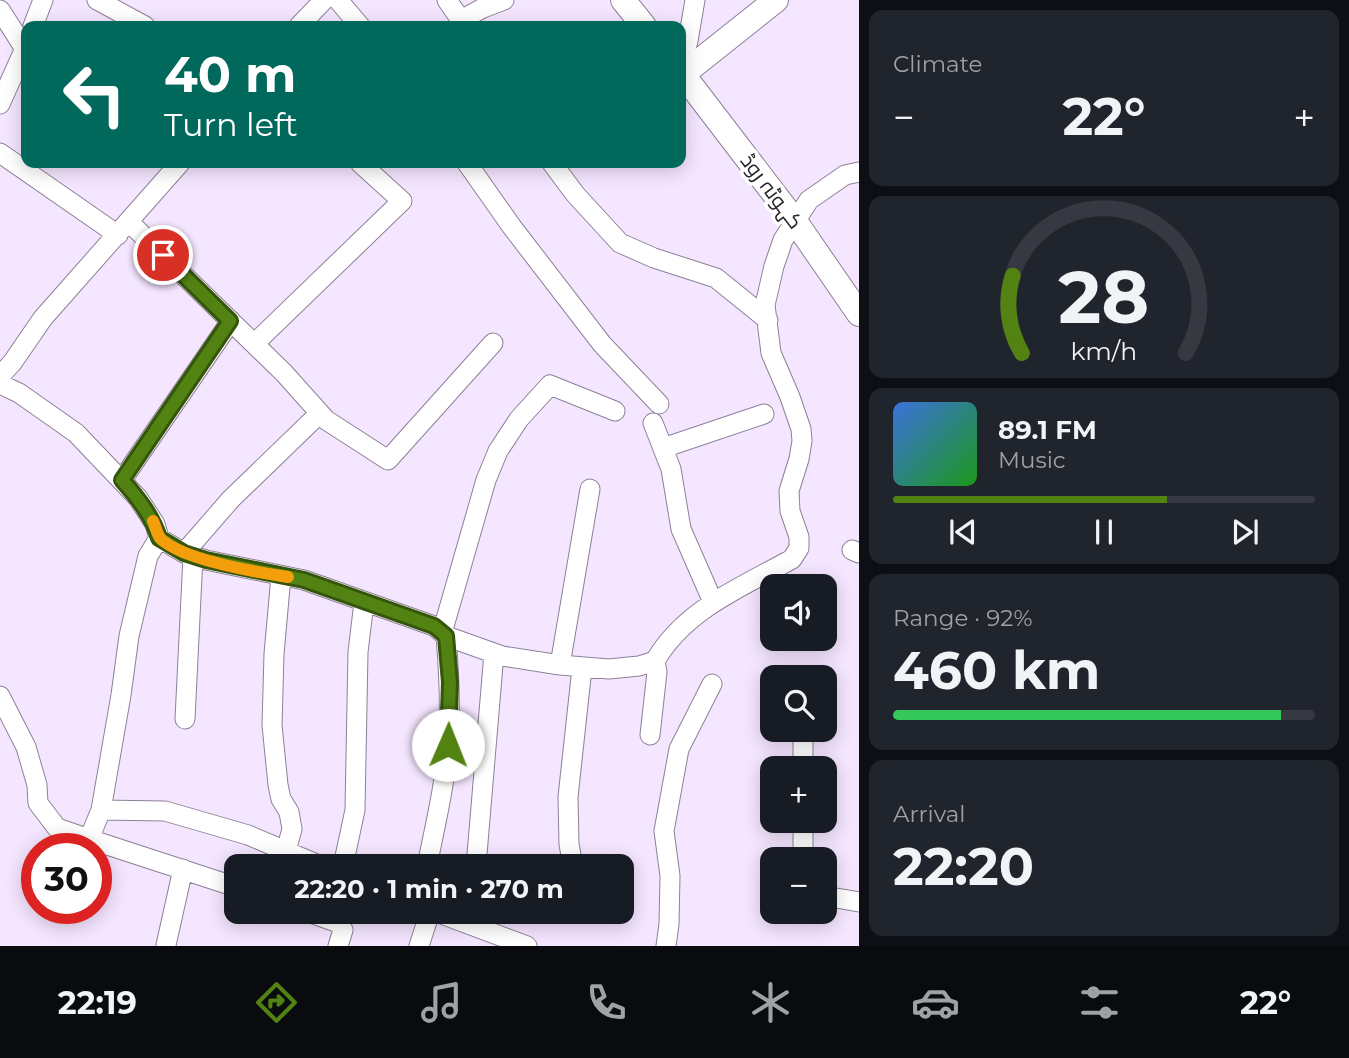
<!DOCTYPE html>
<html lang="en">
<head>
<meta charset="utf-8">
<style>
  :root { --surface:#171b24; --page:#20242c; --text:#f1f3f6; --muted:#9ea1a6; --line:#363941; --accent:#528212 }
  body { margin:0; font-family:Montserrat,Cairo,sans-serif; background:var(--page); color:var(--text); height:100vh; display:flex; flex-direction:column; font-size:26px; white-space:nowrap }
  * { box-sizing:border-box; margin:0 }
  p { font-size:23px; color:var(--muted) }
  .icon { flex:none; width:38px; height:38px; fill:none; stroke:currentColor; stroke-width:2; stroke-linecap:round; stroke-linejoin:round }
  .map { position:relative; flex:1; overflow:hidden }
  .sheet { display:flex; flex-direction:column; gap:10px; padding:10px; background:#0d0f14; width:490px }
  .sheet>* { flex:none }
  .hud { position:absolute; left:21px; top:21px; width:665px; height:147px; border-radius:14px; box-shadow:0 4px 18px #0003; background:#00695c; color:#fff; overflow:hidden }
  .tools { position:absolute; left:760px; top:574px; display:grid; gap:14px }
  .tools a { display:grid; place-items:center; width:77px; height:77px; border-radius:14px; background:var(--surface); box-shadow:0 4px 18px #0003; font-size:35px }
  .speed { position:absolute; left:21px; top:833px; display:flex; gap:14px; font-size:35px; font-weight:700; text-align:center }
  .speed>* { display:grid; place-content:center; width:91px; height:91px; border-radius:50%; background:var(--surface); box-shadow:0 4px 18px #0003; line-height:1 }
  .speed .limit { border:10px solid #d22; background:#fff; color:#111 }
  .pin { position:absolute; display:grid; place-items:center; width:60px; height:60px; color:#fff; margin:-30px; border:4px solid #fff; border-radius:50%; box-shadow:0 2px 7px #0007 }
  .me { position:absolute; width:77px; margin:-38px; rotate:1deg; stroke-linejoin:round; filter:drop-shadow(0 0 5px #0008) }
  .turn { display:flex; align-items:center; gap:24px; height:147px; padding:0 28px; font-size:32px }
  .turn .icon { width:91px; height:91px; stroke-width:2.5 }
  .turn b { display:block; font-size:49px; line-height:60px }
  .big { font-size:52px; font-weight:700; line-height:1.1 }
  .sheet .widget { flex:1; display:flex; flex-direction:column; justify-content:center; gap:10px; min-width:0; padding:0 24px; border-radius:14px; background:var(--page) }
  .sheet .dial { align-items:center; gap:0 }
  .dial svg { height:182px; overflow:visible; fill:none; stroke:var(--line); stroke-width:7; stroke-linecap:round; text-anchor:middle }
  .dial text { fill:var(--text); stroke:none }
  .song { display:flex; align-items:center; gap:21px }
  .cover { width:84px; height:84px; border-radius:10px; background:linear-gradient(135deg,hsl(220 70% 55%),hsl(120 70% 35%)) }
  .played { height:7px; border-radius:4px; background:linear-gradient(90deg,var(--accent) 65%,var(--line) 65%) }
  .keys { display:flex; justify-content:space-around; direction:ltr }
  .heat { display:flex; justify-content:space-between; align-items:center; font-size:38px; direction:ltr }
  .charge { height:10px; border-radius:5px; background:linear-gradient(90deg,#34c759 92%,var(--line) 0) }
  .trip { position:absolute; left:224px; top:854px; width:410px; height:70px; border-radius:14px; background:var(--surface); box-shadow:0 4px 18px #0003; font-weight:700; line-height:70px; text-align:center }
  .tab-bar { display:flex; height:112px; justify-content:space-around; align-items:center; background:#090b0e; color:var(--muted) }
  .tab-bar .icon { width:49px; height:49px }
  .tab-bar .current { color:var(--accent) }
  .tab-bar b { font-size:32px; color:var(--text) }
  main { display:flex; flex:1; min-height:0 }
  .map>svg:first-child { display:block }
  .lines { fill:none; stroke-linecap:round; stroke-linejoin:round }
  .minor-casing { stroke:#8d8096; stroke-width:21 }
  .major-casing { stroke:#8d8096; stroke-width:26 }
  .minor { stroke:#fff; stroke-width:19 }
  .major { stroke:#fff; stroke-width:24 }
  .route-casing { stroke:#35540c; stroke-width:18 }
  .route { stroke:#528212; stroke-width:12 }
  .slow { stroke:#f59e0b; stroke-width:12 }
  .labels { text-anchor:middle; dominant-baseline:central; stroke-width:7; stroke-linejoin:round; paint-order:stroke }
  .street-label { font-size:21px; fill:#29242c; stroke:#fff }
</style>
</head>
<body>
<main>
<div class="map">
<svg width="859" height="946" viewBox="0 0 859 946">
  <rect width="100%" height="100%" fill="#f5e6ff"/>
  <g class="lines">
    <defs>
      <path id="minor" d="M 97,0 L 145,26
        M 338,0 L 360,26
        M 447,0 L 465,26
        M 0,10 L 25,49
        M 461,20 L 483,8 L 504,0
        M 33,26 L 43,0
        M 299,26 L 324,0
        M 681,64 L 688,41 L 695,0
        M 0,104 L 26,46
        M 0,153 L 118,235
        M 467,163 L 512,227 L 602,344 L 659,404
        M 552,163 L 575,194 L 620,243 L 654,258 L 716,278 L 768,320
        M 129,222 L 284,373 L 326,420 L 388,460 L 493,343
        M 254,344 L 402,201 L 360,163
        M 0,376 L 12,363 L 43,318 L 180,163
        M 0,384 L 19,393 L 76,433 L 138,498 L 155,524 L 159,538 L 184,553 L 206,560 L 304,580 L 434,626 L 446,636 L 502,656 L 560,665 L 609,669 L 639,666 L 655,661 C 685,609 742,587 792,559 L 799,548 L 799,537 L 790,511 L 789,491 L 799,459 L 802,441 L 801,429 L 790,397 L 771,353 L 765,305 L 774,266 L 783,240 L 809,200 L 845,175 L 859,172
        M 653,423 L 671,469 L 681,529 L 713,602
        M 663,448 L 764,414
        M 122,480 L 231,321
        M 852,550 L 859,553
        M 184,553 L 231,499 L 320,413
        M 281,576 L 274,654 L 272,725 L 278,785 L 281,799 L 289,812 L 292,829 L 286,851
        M 442,633 L 486,480 L 498,451 L 519,419 L 550,385 L 615,411
        M 560,665 L 590,489
        M 0,696 L 26,747 L 37,785 L 38,803 L 57,828 L 89,839 L 101,810 L 121,695 L 129,636 L 148,556 L 159,538
        M 185,719 L 193,556
        M 803,730 L 803,768
        M 650,735 L 657,672 L 655,661
        M 101,810 L 165,811 L 248,835 L 321,866
        M 803,821 L 803,859
        M 89,839 L 236,887
        M 343,866 L 355,810 L 358,652 L 364,602
        M 427,866 C 435,826 445,785 448,744 C 451,708 449,672 446,636
        M 476,866 L 494,653
        M 573,866 L 569,844 L 568,797 L 582,668
        M 824,896 L 859,902
        M 308,912 L 339,923 L 343,930 L 338,946
        M 436,912 L 527,946
        M 166,945 L 183,869
        M 419,946 L 430,912
        M 666,946 L 669,924 L 670,876 L 664,831 L 679,749 L 712,684"/>
      <path id="major" d="M 623,0 L 644,26
        M 681,72 L 795,221 L 859,314
        M 683,74 L 776,0"/>
    </defs>
    <use href="#minor" class="minor-casing"/>
    <use href="#major" class="major-casing"/>
    <use href="#minor" class="minor"/>
    <use href="#major" class="major"/>
  </g>
  <g class="lines">
    <defs>
      <path id="route" d="M 163,255 L 230,321 L 122,480 C 138,498 152,516 159,538 L 184,553 L 206,560 L 304,580 L 434,626 L 446,636 L 450,682 L 448,745"/>
    </defs>
    <use href="#route" class="route-casing"/>
    <use href="#route" class="route"/>
    <path class="slow" d="M 153,521 C 156,527 157,536 162,540 C 187,561 255,572 288,577"/>
  </g>
  <g class="labels">
    <g class="street-label">
      <text transform="translate(772 191) rotate(53)">کہوٹہ روڈ</text>
    </g>
  </g>
</svg>
<div class="tools">
<a><svg class="icon" aria-label="sound" viewBox="0 0 24 24"><path d="M4 9h4l5-4v14l-5-4H4zM17 9q2 3 0 6"/></svg></a>
<a><svg class="icon" aria-label="search" viewBox="0 0 24 24"><circle cx="10" cy="10" r="6"/><path d="M15 15l6 6"/></svg></a>
<a>+</a>
<a>−</a>
</div>
<div class="speed"><div class="limit">30</div></div>
<div class="pin" style="left:163px;top:255px;background:#d93025"><svg class="icon" aria-label="arrive" viewBox="0 0 24 24"><path d="M6 21V4h12l-3 4 3 4H6"/></svg></div>
<svg class="me" style="left:448px;top:745px" viewBox="-20 -20 40 40"><circle r="19" fill="#fff"/><path d="M0-13L10 11 0 6-10 11z" fill="#528212"/></svg>
<div class="trip">22:20 · 1 min · 270 m</div>
<div class="hud">
<div class="turn"><svg class="icon" aria-label="left" viewBox="0 0 24 24"><path d="M17 20v-9H6M10 6l-5 5 5 5"/></svg><div><b>40 m</b>Turn left</div></div>
</div>
</div>
<section class="sheet">
<div class="widget"><p>Climate</p>
<div class="heat"><a>−</a><b class="big">22°</b><a>+</a></div>
</div>
<div class="widget dial"><svg viewBox="0 0 100 80">
<path d="M14 69A42 42 0 1 1 86 69"/>
<path d="M14 69A42 42 0 0 1 10 35" stroke="#528212"/>
<text x="50" y="56" font-size="32" font-weight="700">28</text>
<text x="50" y="72" font-size="11">km/h</text>
</svg></div>
<div class="widget">
<div class="song"><i class="cover"></i><div><b>89.1 FM</b><p>Music</p></div></div>
<div class="played"></div>
<div class="keys"><svg class="icon" aria-label="previous" viewBox="0 0 24 24"><path d="M18 5L8 12l10 7zM5 5v14"/></svg><svg class="icon" aria-label="pause" viewBox="0 0 24 24"><path d="M8 5v14M16 5v14"/></svg><svg class="icon" aria-label="next" viewBox="0 0 24 24"><path d="M6 5l10 7-10 7zM19 5v14"/></svg></div>
</div>
<div class="widget"><p>Range · 92%</p><b class="big">460 km</b><div class="charge"></div></div>
<div class="widget"><p>Arrival</p><b class="big">22:20</b></div>
</section>
</main>
<nav class="tab-bar">
<b>22:19</b>
<svg class="icon current" aria-label="directions" viewBox="0 0 24 24"><path d="M12 3l9 9-9 9-9-9zM9 14v-3h6M13 9l2 2-2 2"/></svg>
<svg class="icon" aria-label="music" viewBox="0 0 24 24"><path d="M9 18V5l10-2v13"/><circle cx="6" cy="18" r="3"/><circle cx="16" cy="16" r="3"/></svg>
<svg class="icon" aria-label="phone" viewBox="0 0 24 24"><path d="M5 4h4l2 5-3 2q2 4 5 5l2-3 5 2v4C11 20 4 13 5 4z"/></svg>
<svg class="icon" aria-label="climate" viewBox="0 0 24 24"><path d="M12 3v18M4 7l16 10M4 17L20 7"/></svg>
<svg class="icon" aria-label="car" viewBox="0 0 24 24"><path d="M5 17H2v-5l4-1 3-4h7l3 4 3 1v5h-3M9 17h6M6 11h13"/><circle cx="7" cy="17" r="2"/><circle cx="17" cy="17" r="2"/></svg>
<svg class="icon" aria-label="filters" viewBox="0 0 24 24"><path d="M4 7h16M4 17h16"/><circle cx="9" cy="7" r="2"/><circle cx="15" cy="17" r="2"/></svg>
<b>22°</b>
</nav>
</body>
</html>
